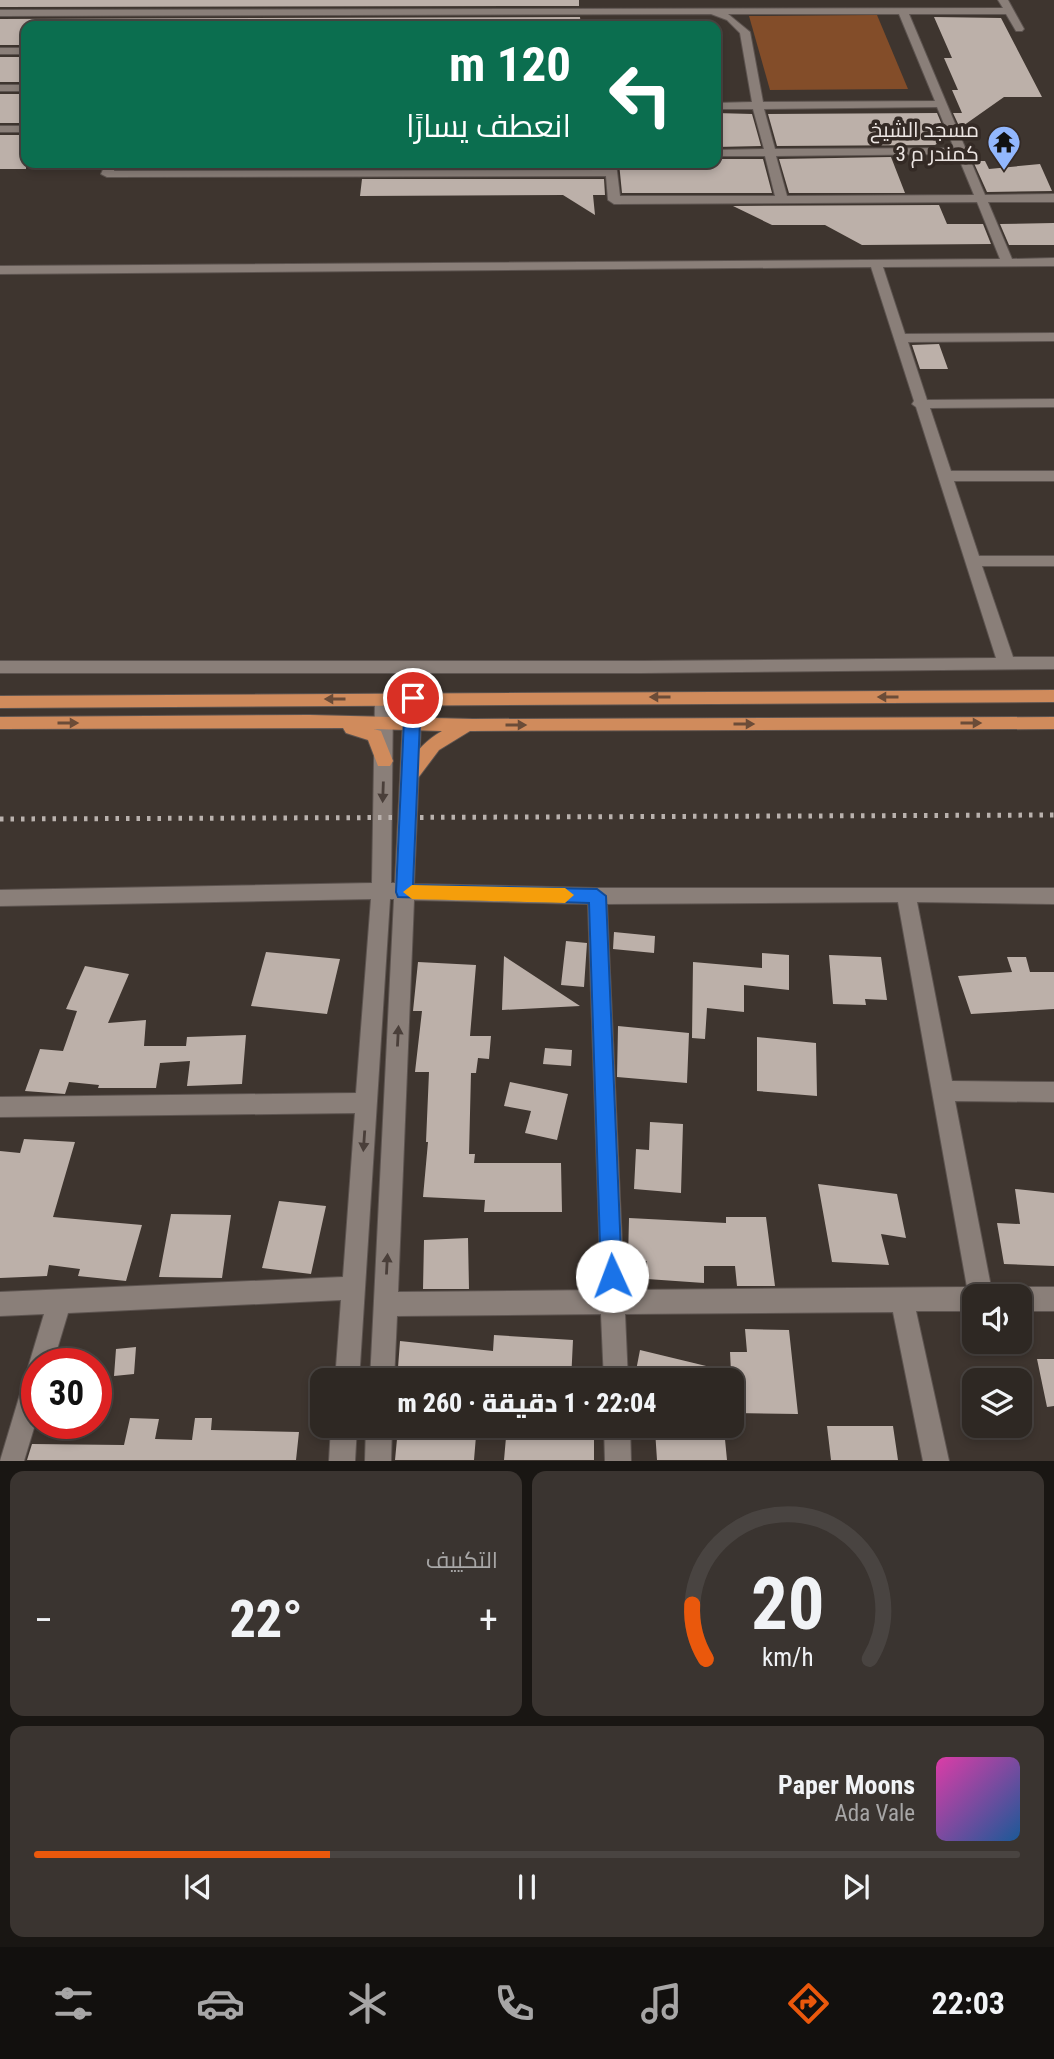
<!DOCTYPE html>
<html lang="ar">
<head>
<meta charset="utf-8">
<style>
  :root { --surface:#2e2823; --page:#3a3430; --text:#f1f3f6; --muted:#a7a6a6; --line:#494441; --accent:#ea580c }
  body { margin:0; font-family:"Roboto Condensed",Cairo,sans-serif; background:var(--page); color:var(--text); direction:rtl; height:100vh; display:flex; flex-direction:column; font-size:26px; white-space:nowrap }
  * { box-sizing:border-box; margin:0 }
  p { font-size:23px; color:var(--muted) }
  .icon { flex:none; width:38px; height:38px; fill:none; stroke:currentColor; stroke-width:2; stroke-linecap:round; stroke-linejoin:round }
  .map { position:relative; height:1461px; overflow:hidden; direction:ltr }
  .panel { display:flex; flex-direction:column; gap:10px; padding:10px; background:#191613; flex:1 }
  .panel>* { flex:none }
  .banner { position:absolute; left:21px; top:21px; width:700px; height:147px; border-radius:14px; box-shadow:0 4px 10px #0003,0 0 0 2px var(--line); direction:rtl; background:#0b6e4f; color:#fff; overflow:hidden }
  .buttons { position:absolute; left:962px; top:1284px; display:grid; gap:14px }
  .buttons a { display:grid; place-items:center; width:70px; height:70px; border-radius:14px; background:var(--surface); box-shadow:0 4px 10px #0003,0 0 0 2px var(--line); font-size:35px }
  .speed { position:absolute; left:21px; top:1348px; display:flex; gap:14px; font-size:35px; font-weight:700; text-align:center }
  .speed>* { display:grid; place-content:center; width:91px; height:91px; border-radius:50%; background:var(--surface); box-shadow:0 4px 10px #0003,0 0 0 2px var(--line); line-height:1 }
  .speed .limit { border:10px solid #d22; background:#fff; color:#111 }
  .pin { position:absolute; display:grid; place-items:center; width:60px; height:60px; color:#fff; margin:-30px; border:4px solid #fff; border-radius:50%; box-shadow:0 2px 7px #0007 }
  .me { position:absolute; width:77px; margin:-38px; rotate:358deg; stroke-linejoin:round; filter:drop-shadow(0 0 5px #0008) }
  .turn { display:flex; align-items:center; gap:24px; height:147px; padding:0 35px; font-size:32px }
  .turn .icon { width:91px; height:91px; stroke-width:2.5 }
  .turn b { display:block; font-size:49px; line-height:60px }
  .big { font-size:52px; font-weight:800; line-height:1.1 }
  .panel .tile { flex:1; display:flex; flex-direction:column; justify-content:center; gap:10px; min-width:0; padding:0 24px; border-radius:14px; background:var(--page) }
  .panel .dial { align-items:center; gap:0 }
  .dial svg { height:182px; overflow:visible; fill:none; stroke:var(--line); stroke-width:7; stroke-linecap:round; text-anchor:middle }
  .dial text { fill:var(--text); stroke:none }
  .song { display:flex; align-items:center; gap:21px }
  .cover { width:84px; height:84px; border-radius:10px; background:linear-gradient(135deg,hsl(320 70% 55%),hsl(210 70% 35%)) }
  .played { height:7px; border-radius:4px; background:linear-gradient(90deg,var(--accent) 30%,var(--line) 30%) }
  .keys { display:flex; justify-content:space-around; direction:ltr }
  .heat { display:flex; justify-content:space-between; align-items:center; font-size:38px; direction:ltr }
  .panel .tiles { flex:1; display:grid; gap:10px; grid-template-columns:1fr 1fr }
  .tile:last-child { grid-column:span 2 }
  .trip { position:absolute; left:310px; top:1368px; width:434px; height:70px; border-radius:14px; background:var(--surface); box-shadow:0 4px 10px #0003,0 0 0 2px var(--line); font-weight:800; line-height:70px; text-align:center; direction:rtl }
  .tab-bar { display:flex; height:112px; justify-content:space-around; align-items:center; background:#12100e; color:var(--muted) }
  .tab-bar .icon { width:49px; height:49px }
  .tab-bar .selected { color:var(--accent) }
  .tab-bar b { font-size:32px; color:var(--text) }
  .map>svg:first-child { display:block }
  .green { fill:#834d29 }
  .building { fill:#bcb0a9 }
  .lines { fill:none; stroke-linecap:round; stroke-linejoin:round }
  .minor-casing { stroke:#5d5450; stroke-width:2 }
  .major-casing { stroke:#5d5450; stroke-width:2 }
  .minor { fill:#8a7f79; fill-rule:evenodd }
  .major { fill:#d08b5c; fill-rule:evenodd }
  .rail { stroke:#bab2ae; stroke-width:5; stroke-dasharray:3.5 7; stroke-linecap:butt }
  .oneway { fill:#6b4c38 }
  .oneway2 { fill:#4a3f3a }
  .route { fill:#1a73e8; stroke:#114b97; stroke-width:2 }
  .slow { fill:#f59e0b }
  .labels { text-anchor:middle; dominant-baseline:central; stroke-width:7; stroke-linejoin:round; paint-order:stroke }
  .far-poi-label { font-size:21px; fill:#ece5e2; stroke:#342a25; text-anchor:end }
</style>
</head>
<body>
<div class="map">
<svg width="1054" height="1461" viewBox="0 0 1054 1461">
  <rect width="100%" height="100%" fill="#3e352f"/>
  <path class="green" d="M 877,15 L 908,89 L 770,90 L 749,16 Z"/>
  <path class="building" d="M 0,0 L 579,0 L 579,6 L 0,7 Z
    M 580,17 L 581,26 L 26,26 L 26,45 L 0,45 L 0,19 Z
    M 934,17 L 1001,18 L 1042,97 L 1004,97 L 960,128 L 953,113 L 962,113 L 952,90 L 958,90 L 944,58 L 952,58 Z
    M 0,57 L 26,57 L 26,82 L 0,82 Z
    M 0,94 L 26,94 L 26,123 L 0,123 Z
    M 716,113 L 752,114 L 761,146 L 716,147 Z
    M 937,113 L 947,137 L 935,145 L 777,146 L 768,114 Z
    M 0,135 L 26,135 L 26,169 L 0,169 Z
    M 891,157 L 905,193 L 789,193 L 779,159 Z
    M 716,159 L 763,159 L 772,193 L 622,193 L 619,163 L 716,163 Z
    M 973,161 L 985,161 L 989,169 L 1040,164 L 1052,191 L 987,192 Z
    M 363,163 L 603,163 L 603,167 L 363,168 Z
    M 362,179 L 604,179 L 605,195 L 593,195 L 595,215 L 563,195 L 360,196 Z
    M 939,205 L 947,224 L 983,224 L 991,244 L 862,245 L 825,225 L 772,225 L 733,206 Z
    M 1054,223 L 1054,245 L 1009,245 L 1000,224 Z
    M 939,344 L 948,369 L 920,369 L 912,345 Z
    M 614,932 L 655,936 L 654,953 L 613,949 Z
    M 566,941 L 587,943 L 584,987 L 561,985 Z
    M 266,952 L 340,959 L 327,1014 L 251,1006 Z
    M 762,953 L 789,955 L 789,990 L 744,985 L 744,1012 L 707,1008 L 705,1039 L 692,1038 L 693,962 L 762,968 Z
    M 829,955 L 881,957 L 887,1000 L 865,999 L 866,1005 L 833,1004 Z
    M 504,956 L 580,1006 L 502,1010 Z
    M 1007,957 L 1026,957 L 1030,972 L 1054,972 L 1054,1009 L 971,1014 L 958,976 L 1012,972 Z
    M 418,962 L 476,965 L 470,1036 L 491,1036 L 489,1059 L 478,1058 L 476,1073 L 471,1073 L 469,1154 L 475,1154 L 474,1163 L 561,1163 L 562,1212 L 484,1212 L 485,1200 L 423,1197 L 428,1142 L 426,1142 L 429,1072 L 415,1072 L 422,1011 L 413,1011 Z
    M 85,966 L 129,974 L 108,1023 L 146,1020 L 144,1046 L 186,1046 L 187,1037 L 246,1035 L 242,1084 L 187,1086 L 190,1061 L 160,1063 L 156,1088 L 98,1088 L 99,1085 L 69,1082 L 65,1094 L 25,1091 L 40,1049 L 63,1051 L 77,1011 L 66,1009 Z
    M 618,1026 L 689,1033 L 687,1083 L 617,1077 Z
    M 757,1037 L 816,1043 L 817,1096 L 757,1091 Z
    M 545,1048 L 572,1050 L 571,1066 L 543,1064 Z
    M 510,1082 L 568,1094 L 557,1140 L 525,1133 L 531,1111 L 504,1106 Z
    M 650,1122 L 683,1124 L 681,1193 L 634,1189 L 636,1149 L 649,1150 Z
    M 24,1139 L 75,1142 L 53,1217 L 142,1225 L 126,1281 L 78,1276 L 80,1269 L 49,1265 L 47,1276 L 0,1278 L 0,1151 L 20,1153 Z
    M 818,1184 L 897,1194 L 906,1238 L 881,1234 L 889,1265 L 832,1262 Z
    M 1015,1189 L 1054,1193 L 1054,1266 L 1004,1264 L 997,1223 L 1020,1224 Z
    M 279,1201 L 326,1206 L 311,1274 L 262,1268 Z
    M 171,1214 L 231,1215 L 222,1278 L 159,1277 Z
    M 726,1217 L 766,1217 L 775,1286 L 737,1286 L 735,1266 L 704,1266 L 704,1283 L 647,1279 L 647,1261 L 628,1260 L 629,1218 L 726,1223 Z
    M 468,1238 L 469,1289 L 423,1289 L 424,1240 Z
    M 745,1329 L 789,1330 L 798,1414 L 734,1413 L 732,1381 L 634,1381 L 640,1350 L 731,1372 L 730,1352 L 747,1352 Z
    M 494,1335 L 573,1340 L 571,1381 L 397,1381 L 400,1341 L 493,1351 Z
    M 136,1347 L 134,1374 L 114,1376 L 116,1349 Z
    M 1037,1359 L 1054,1359 L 1054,1406 L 1047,1407 Z
    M 130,1418 L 159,1419 L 155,1439 L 192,1440 L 195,1418 L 212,1418 L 211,1430 L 299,1432 L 296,1460 L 27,1460 L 32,1444 L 124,1445 Z
    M 507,1426 L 594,1426 L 594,1460 L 504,1460 Z
    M 827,1426 L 893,1426 L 898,1460 L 831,1460 Z
    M 724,1429 L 727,1460 L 657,1460 L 655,1430 Z
    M 453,1435 L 476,1436 L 474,1460 L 395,1460 L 397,1439 L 452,1440 Z"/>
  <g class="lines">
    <defs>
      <path id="minor" d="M 998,0 L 1008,0 L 1024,29 L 1022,31 L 1016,31 L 1006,14 L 909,14 L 985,195 L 1054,194 L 1054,202 L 988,202 L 1012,259 L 1054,258 L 1054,266 L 883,267 L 905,334 L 1054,333 L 1054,341 L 908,342 L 927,400 L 1054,399 L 1054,407 L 930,408 L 951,471 L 1054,471 L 1054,481 L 954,481 L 979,556 L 1054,556 L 1054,566 L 982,566 L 1013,657 L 1054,657 L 1054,669 L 642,673 L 0,673 L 0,661 L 642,661 L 996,658 L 916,407 L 912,404 L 914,401 L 871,267 L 0,274 L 0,266 L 1000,259 L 977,202 L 614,204 L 608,200 L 606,176 L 107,177 L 101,174 L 106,163 L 116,163 L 114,171 L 606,170 L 606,163 L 616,163 L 620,196 L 775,196 L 765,156 L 716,156 L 716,150 L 764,149 L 753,109 L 716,109 L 716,103 L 752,102 L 740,33 L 727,20 L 711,14 L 0,16 L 0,10 L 1003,8 ZM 728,14 L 899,14 L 935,101 L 763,102 L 750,32 ZM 937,107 L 954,148 L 775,149 L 764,109 ZM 957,154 L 974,195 L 787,196 L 776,156 Z
        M 0,48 L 26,48 L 26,54 L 0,54 Z
        M 0,85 L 26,85 L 26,91 L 0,91 Z
        M 0,126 L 26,126 L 26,132 L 0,132 Z
        M 413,692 L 422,698 L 414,884 L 597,888 L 1054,888 L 1054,904 L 917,902 L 952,1081 L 1054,1082 L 1054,1102 L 955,1101 L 993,1297 L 975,1297 L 975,1311 L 916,1311 L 949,1461 L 923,1461 L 893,1312 L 625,1314 L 628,1381 L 604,1381 L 601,1314 L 397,1316 L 394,1381 L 370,1381 L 394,899 L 390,899 L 359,1381 L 335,1381 L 341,1300 L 68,1313 L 53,1363 L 37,1363 L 37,1418 L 24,1461 L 0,1461 L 44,1314 L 0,1316 L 0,1292 L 343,1277 L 355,1113 L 0,1117 L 0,1097 L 356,1093 L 371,899 L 0,906 L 0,890 L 372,883 L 375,699 L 384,693 L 393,699 L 391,883 L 395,883 L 404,698 ZM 414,900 L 588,904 L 601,1290 L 398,1292 ZM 898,902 L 967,1287 L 624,1290 L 607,904 Z
        M 1020,1287 L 1054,1287 L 1054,1311 L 1020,1311 L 1020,1297 L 1009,1297 L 1012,1291 Z
        M 331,1426 L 357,1426 L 355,1461 L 329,1461 Z
        M 366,1426 L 392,1426 L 391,1461 L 365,1461 Z
        M 604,1426 L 630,1426 L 631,1461 L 605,1461 Z"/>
      <path id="major" d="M 1054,690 L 1054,702 L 0,708 L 0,696 Z
        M 310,715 L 473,719 L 1054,717 L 1054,729 L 470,731 L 439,750 L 418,778 L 406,778 L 403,773 C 413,755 424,741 442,731 L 374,729 L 381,731 L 393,761 L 390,766 L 378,766 L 368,740 L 346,733 L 343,728 L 0,729 L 0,717 Z"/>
    </defs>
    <use href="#minor" class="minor-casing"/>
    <use href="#major" class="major-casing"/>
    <use href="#minor" class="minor"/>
    <use href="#major" class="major"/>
    <path class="rail" d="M 0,819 L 1054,815"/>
  </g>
  <defs><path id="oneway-solid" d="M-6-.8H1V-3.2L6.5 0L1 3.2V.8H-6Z" transform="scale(1.75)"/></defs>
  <g class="oneway">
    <use href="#oneway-solid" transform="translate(660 697) rotate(180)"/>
    <use href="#oneway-solid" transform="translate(888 697) rotate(180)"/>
    <use href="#oneway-solid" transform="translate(335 699) rotate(180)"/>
    <use href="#oneway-solid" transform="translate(68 723)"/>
    <use href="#oneway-solid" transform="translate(971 723)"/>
    <use href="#oneway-solid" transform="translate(744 724)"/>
    <use href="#oneway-solid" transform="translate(516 725)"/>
  </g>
  <g class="oneway2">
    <use href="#oneway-solid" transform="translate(383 792) rotate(92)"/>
    <use href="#oneway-solid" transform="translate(398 1036) rotate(-87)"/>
    <use href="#oneway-solid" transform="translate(364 1141) rotate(94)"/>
    <use href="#oneway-solid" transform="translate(387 1264) rotate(-87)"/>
  </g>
  <path class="route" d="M 413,693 L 421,698 L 413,885 L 597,889 L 606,896 L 622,1276 L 619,1283 L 612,1286 L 604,1283 L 601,1276 L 589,903 L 398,897 L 396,892 L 405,698 Z"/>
  <path class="slow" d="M 412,885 L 565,888 L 574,895 L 565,903 L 412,899 L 403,892 Z"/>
  <defs>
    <symbol id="temple-pin" viewBox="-11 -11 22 30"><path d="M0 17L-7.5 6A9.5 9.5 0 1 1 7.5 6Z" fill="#92b7fd" stroke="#342a25"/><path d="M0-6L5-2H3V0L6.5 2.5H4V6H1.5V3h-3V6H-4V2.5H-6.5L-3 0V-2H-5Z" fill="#111"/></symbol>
  </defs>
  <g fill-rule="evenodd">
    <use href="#temple-pin" x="985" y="123" width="38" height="52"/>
  </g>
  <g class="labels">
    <g class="far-poi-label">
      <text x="979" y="130">مسجد الشيخ<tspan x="979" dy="24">كمندر م 3</tspan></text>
    </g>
  </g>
</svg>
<div class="buttons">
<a><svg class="icon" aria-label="sound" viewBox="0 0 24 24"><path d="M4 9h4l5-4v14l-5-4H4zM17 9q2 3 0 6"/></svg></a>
<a><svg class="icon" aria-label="layers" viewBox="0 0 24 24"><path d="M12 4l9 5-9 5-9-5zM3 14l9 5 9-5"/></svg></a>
</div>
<div class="speed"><div class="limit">30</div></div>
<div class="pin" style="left:413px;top:698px;background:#d93025"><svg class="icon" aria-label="arrive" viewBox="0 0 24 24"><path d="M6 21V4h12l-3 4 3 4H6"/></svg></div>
<svg class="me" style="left:612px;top:1276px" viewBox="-20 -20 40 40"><circle r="19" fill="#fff"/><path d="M0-13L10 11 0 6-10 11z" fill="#1a73e8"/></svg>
<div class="trip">22:04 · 1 دقيقة · 260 m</div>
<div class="banner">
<div class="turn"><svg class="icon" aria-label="left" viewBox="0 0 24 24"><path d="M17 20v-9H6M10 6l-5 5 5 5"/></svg><div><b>120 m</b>انعطف يسارًا</div></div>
</div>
</div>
<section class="panel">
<div class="tiles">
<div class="tile dial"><svg viewBox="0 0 100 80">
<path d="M14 69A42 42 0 1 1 86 69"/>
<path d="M14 69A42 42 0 0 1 8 45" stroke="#ea580c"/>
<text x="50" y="56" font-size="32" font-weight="700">20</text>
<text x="50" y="72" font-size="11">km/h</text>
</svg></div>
<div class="tile"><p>التكييف</p>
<div class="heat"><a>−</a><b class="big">22°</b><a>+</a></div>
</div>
<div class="tile">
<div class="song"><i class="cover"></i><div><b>Paper Moons</b><p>Ada Vale</p></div></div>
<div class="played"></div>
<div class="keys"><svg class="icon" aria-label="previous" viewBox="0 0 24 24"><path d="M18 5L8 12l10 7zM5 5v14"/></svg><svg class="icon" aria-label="pause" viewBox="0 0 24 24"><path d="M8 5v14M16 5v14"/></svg><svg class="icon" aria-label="next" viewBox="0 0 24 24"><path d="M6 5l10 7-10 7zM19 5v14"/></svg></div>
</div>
</div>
</section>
<nav class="tab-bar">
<b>22:03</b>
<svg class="icon selected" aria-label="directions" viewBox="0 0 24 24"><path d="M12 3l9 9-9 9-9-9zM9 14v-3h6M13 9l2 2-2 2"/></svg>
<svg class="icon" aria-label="music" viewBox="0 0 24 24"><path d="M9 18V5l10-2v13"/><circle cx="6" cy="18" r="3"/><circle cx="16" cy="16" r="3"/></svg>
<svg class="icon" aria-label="phone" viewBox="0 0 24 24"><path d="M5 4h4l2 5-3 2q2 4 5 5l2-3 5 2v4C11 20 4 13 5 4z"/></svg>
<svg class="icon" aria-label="climate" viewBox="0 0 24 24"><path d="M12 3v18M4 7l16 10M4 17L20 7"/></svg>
<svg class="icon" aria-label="car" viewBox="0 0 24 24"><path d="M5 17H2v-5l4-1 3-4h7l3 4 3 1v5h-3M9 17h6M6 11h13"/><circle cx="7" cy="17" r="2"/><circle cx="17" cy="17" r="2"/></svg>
<svg class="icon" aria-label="filters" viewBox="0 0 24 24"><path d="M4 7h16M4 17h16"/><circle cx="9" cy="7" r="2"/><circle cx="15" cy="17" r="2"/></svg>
</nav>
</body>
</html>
